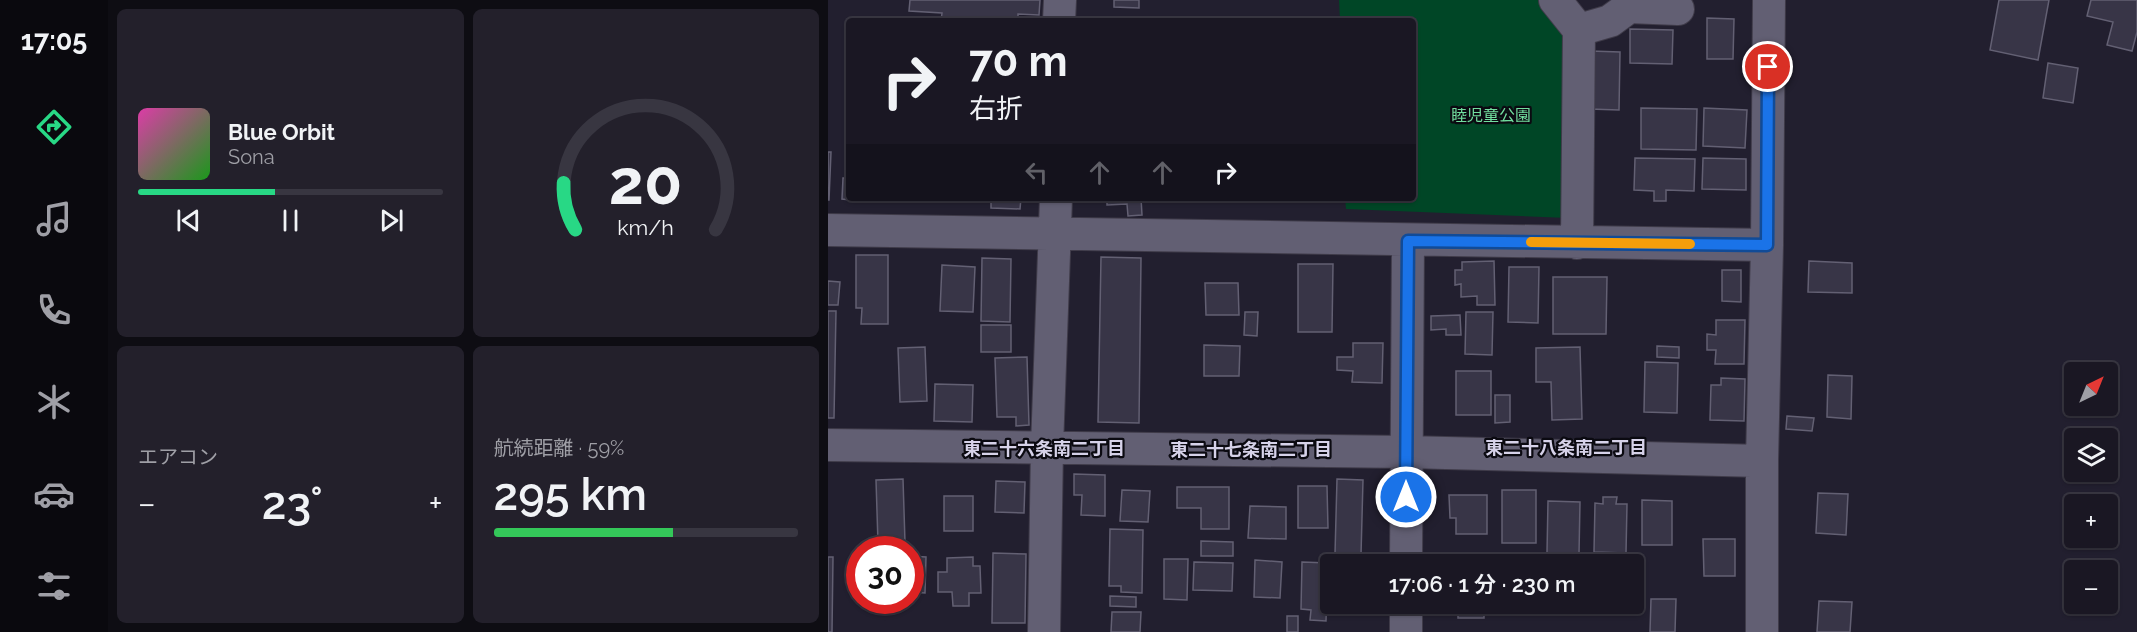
<!DOCTYPE html>
<html lang="ja">
<head>
<meta charset="utf-8">
<style>
  :root { --surface:#1a1723; --page:#23202b; --text:#f1f3f6; --muted:#9f9fa6; --line:#383641; --accent:#28d885 }
  body { margin:0; font-family:Raleway,"Noto Sans JP",sans-serif; background:var(--page); color:var(--text); height:100vh; display:flex; flex-direction:column; font-size:22px; white-space:nowrap }
  * { box-sizing:border-box; margin:0 }
  p { font-size:20px; color:var(--muted) }
  .icon { flex:none; width:33px; height:33px; fill:none; stroke:currentColor; stroke-width:2; stroke-linecap:round; stroke-linejoin:round }
  .map { position:relative; flex:1; overflow:hidden }
  .sheet { display:flex; flex-direction:column; gap:9px; padding:9px; background:#0e0d13; width:720px }
  .sheet>* { flex:none }
  .banner { position:absolute; left:18px; top:18px; width:570px; height:183px; border-radius:6px; box-shadow:0 2px 4px #0004,0 0 0 2px var(--line); background:#1a1723; color:var(--text); overflow:hidden }
  .needle { width:39px; rotate:43deg }
  .controls { position:absolute; left:1236px; top:362px; display:grid; gap:12px }
  .controls a { display:grid; place-items:center; width:54px; height:54px; border-radius:6px; background:var(--surface); box-shadow:0 2px 4px #0004,0 0 0 2px var(--line); font-size:30px }
  .speed { position:absolute; left:18px; top:536px; display:flex; gap:12px; font-size:30px; font-weight:700; text-align:center }
  .speed>* { display:grid; place-content:center; width:78px; height:78px; border-radius:50%; background:var(--surface); box-shadow:0 2px 4px #0004,0 0 0 2px var(--line); line-height:1 }
  .speed .limit { border:9px solid #d22; background:#fff; color:#111 }
  .pin { position:absolute; display:grid; place-items:center; width:51px; height:51px; color:#fff; margin:-26px; border:3px solid #fff; border-radius:50%; box-shadow:0 2px 6px #0007 }
  .me { position:absolute; width:66px; margin:-33px; rotate:0deg; stroke-linejoin:round; filter:drop-shadow(0 0 4px #0008) }
  .turn { display:flex; align-items:center; gap:21px; height:126px; padding:0 24px; font-size:27px }
  .turn .icon { width:78px; height:78px; stroke-width:2.5 }
  .turn b { display:block; font-size:42px; line-height:51px }
  .lanes { display:flex; align-items:center; height:57px; padding:0 24px; background:#0003; justify-content:center; gap:30px; direction:ltr }
  .lanes .off { opacity:.35 }
  .big { font-size:45px; font-weight:600; line-height:1.1 }
  .sheet .tile { flex:1; display:flex; flex-direction:column; justify-content:center; gap:9px; min-width:0; padding:0 21px; border-radius:9px; background:var(--page) }
  .sheet .dial { align-items:center; gap:0 }
  .dial svg { height:156px; overflow:visible; fill:none; stroke:var(--line); stroke-width:7; stroke-linecap:round; text-anchor:middle }
  .dial text { fill:var(--text); stroke:none }
  .song { display:flex; align-items:center; gap:18px }
  .cover { width:72px; height:72px; border-radius:9px; background:linear-gradient(135deg,hsl(320 70% 55%),hsl(120 70% 35%)) }
  .played { height:6px; border-radius:3px; background:linear-gradient(90deg,var(--accent) 45%,var(--line) 45%) }
  .keys { display:flex; justify-content:space-around; direction:ltr }
  .heat { display:flex; justify-content:space-between; align-items:center; font-size:33px; direction:ltr }
  .charge { height:9px; border-radius:4px; background:linear-gradient(90deg,#34c759 59%,var(--line) 0) }
  .sheet .tiles { flex:1; display:grid; gap:9px; grid-template-columns:repeat(2,1fr) }
  .trip { position:absolute; left:492px; top:554px; width:324px; height:60px; border-radius:6px; background:var(--surface); box-shadow:0 2px 4px #0004,0 0 0 2px var(--line); font-weight:600; line-height:60px; text-align:center }
  main { display:flex; flex:1; min-height:0 }
  .menu { display:flex; flex-direction:column; width:108px; justify-content:space-around; align-items:center; background:#0a090e; color:var(--muted) }
  .menu .icon { width:42px; height:42px }
  .menu .current { color:var(--accent) }
  .menu b { font-size:27px; color:var(--text) }
  .map>svg:first-child { display:block }
  .green { fill:#004626 }
  .building { fill:#383547; stroke:#636073; stroke-width:1.5 }
  .lines { fill:none; stroke-linecap:round; stroke-linejoin:round }
  .minor-casing { stroke:#3f3b49; stroke-width:34 }
  .minor { stroke:#625f73; stroke-width:32 }
  .route-casing { stroke:#114b97; stroke-width:15 }
  .route { stroke:#1a73e8; stroke-width:10 }
  .slow { stroke:#f59e0b; stroke-width:10 }
  .labels { text-anchor:middle; dominant-baseline:central; stroke-width:4.5; stroke-linejoin:round; paint-order:stroke }
  .park-label { font-size:16px; fill:#72df9f; stroke:#0b0a11 }
  .neighbourhood-label { font-size:18px; font-weight:bold; fill:#d6d2e9; stroke:#0b0a11 }
</style>
</head>
<body>
<main>
<nav class="menu">
<b>17:05</b>
<svg class="icon current" aria-label="directions" viewBox="0 0 24 24"><path d="M12 3l9 9-9 9-9-9zM9 14v-3h6M13 9l2 2-2 2"/></svg>
<svg class="icon" aria-label="music" viewBox="0 0 24 24"><path d="M9 18V5l10-2v13"/><circle cx="6" cy="18" r="3"/><circle cx="16" cy="16" r="3"/></svg>
<svg class="icon" aria-label="phone" viewBox="0 0 24 24"><path d="M5 4h4l2 5-3 2q2 4 5 5l2-3 5 2v4C11 20 4 13 5 4z"/></svg>
<svg class="icon" aria-label="climate" viewBox="0 0 24 24"><path d="M12 3v18M4 7l16 10M4 17L20 7"/></svg>
<svg class="icon" aria-label="car" viewBox="0 0 24 24"><path d="M5 17H2v-5l4-1 3-4h7l3 4 3 1v5h-3M9 17h6M6 11h13"/><circle cx="7" cy="17" r="2"/><circle cx="17" cy="17" r="2"/></svg>
<svg class="icon" aria-label="filters" viewBox="0 0 24 24"><path d="M4 7h16M4 17h16"/><circle cx="9" cy="7" r="2"/><circle cx="15" cy="17" r="2"/></svg>
</nav>
<section class="sheet">
<div class="tiles">
<div class="tile">
<div class="song"><i class="cover"></i><div><b>Blue Orbit</b><p>Sona</p></div></div>
<div class="played"></div>
<div class="keys"><svg class="icon" aria-label="previous" viewBox="0 0 24 24"><path d="M18 5L8 12l10 7zM5 5v14"/></svg><svg class="icon" aria-label="pause" viewBox="0 0 24 24"><path d="M8 5v14M16 5v14"/></svg><svg class="icon" aria-label="next" viewBox="0 0 24 24"><path d="M6 5l10 7-10 7zM19 5v14"/></svg></div>
</div>
<div class="tile dial"><svg viewBox="0 0 100 80">
<path d="M14 69A42 42 0 1 1 86 69"/>
<path d="M14 69A42 42 0 0 1 8 45" stroke="#28d885"/>
<text x="50" y="56" font-size="32" font-weight="700">20</text>
<text x="50" y="72" font-size="11">km/h</text>
</svg></div>
<div class="tile"><p>エアコン</p>
<div class="heat"><a>−</a><b class="big">23°</b><a>+</a></div>
</div>
<div class="tile"><p>航続距離 · 59%</p><b class="big">295 km</b><div class="charge"></div></div>
</div>
</section>
<div class="map">
<svg width="1309" height="632" viewBox="0 0 1309 632">
  <rect width="100%" height="100%" fill="#221f2f"/>
  <path class="green" d="M 511,0 L 716,0 L 740,32 L 740,218 L 518,209 L 517,198 L 585,198 L 585,21 L 512,21 Z"/>
  <path class="building" d="M 82,0 L 212,0 L 211,15 L 190,14 L 190,21 L 113,21 L 114,13 L 81,11 Z
    M 286,0 L 311,0 L 311,8 L 286,7 Z
    M 1171,0 L 1221,0 L 1210,60 L 1162,50 Z
    M 1263,0 L 1309,0 L 1309,32 L 1304,51 L 1279,45 L 1285,22 L 1259,16 Z
    M 879,18 L 906,19 L 905,59 L 879,59 Z
    M 802,29 L 845,30 L 844,64 L 802,63 Z
    M 762,51 L 792,52 L 791,110 L 761,109 Z
    M 1220,63 L 1250,68 L 1245,103 L 1215,98 Z
    M 813,108 L 869,109 L 868,150 L 813,149 Z
    M 876,108 L 919,110 L 917,148 L 875,146 Z
    M 0,152 L 3,152 L 1,200 L 0,200 Z
    M 807,158 L 867,159 L 866,191 L 838,190 L 838,201 L 826,201 L 826,191 L 806,190 Z
    M 875,158 L 918,159 L 918,190 L 874,189 Z
    M 15,178 L 21,178 L 21,198 L 23,200 L 14,199 Z
    M 163,198 L 193,198 L 192,209 L 163,208 Z
    M 279,198 L 313,198 L 314,215 L 300,216 L 299,204 L 279,205 Z
    M 28,255 L 60,255 L 60,324 L 33,324 L 34,308 L 28,308 Z
    M 273,257 L 313,258 L 311,423 L 270,422 Z
    M 154,258 L 183,259 L 182,322 L 153,321 Z
    M 666,261 L 667,305 L 649,305 L 649,296 L 633,297 L 633,284 L 627,285 L 627,270 L 634,270 L 634,262 Z
    M 981,261 L 1024,263 L 1024,293 L 980,292 Z
    M 470,264 L 505,264 L 504,332 L 470,332 Z
    M 114,265 L 147,267 L 145,312 L 112,311 Z
    M 681,267 L 711,267 L 710,323 L 680,322 Z
    M 894,270 L 913,270 L 913,302 L 894,301 Z
    M 725,277 L 779,277 L 778,334 L 725,334 Z
    M 0,281 L 12,282 L 10,305 L 0,305 Z
    M 377,283 L 410,283 L 411,315 L 378,315 Z
    M 0,311 L 8,311 L 6,418 L 0,418 Z
    M 417,312 L 430,312 L 429,336 L 416,335 Z
    M 638,312 L 665,312 L 664,355 L 637,354 Z
    M 632,315 L 633,335 L 618,335 L 618,329 L 603,330 L 603,316 Z
    M 888,320 L 917,320 L 916,364 L 887,364 L 888,350 L 879,350 L 879,334 L 888,335 Z
    M 153,325 L 183,325 L 183,352 L 153,352 Z
    M 525,343 L 555,343 L 554,383 L 524,382 L 525,371 L 509,370 L 509,357 L 525,357 Z
    M 376,345 L 412,346 L 411,376 L 376,376 Z
    M 829,346 L 851,347 L 851,358 L 829,357 Z
    M 97,347 L 99,401 L 72,402 L 70,348 Z
    M 752,347 L 754,419 L 724,420 L 723,382 L 708,382 L 708,348 Z
    M 199,357 L 201,425 L 188,426 L 188,417 L 169,417 L 167,358 Z
    M 817,362 L 850,363 L 849,413 L 816,412 Z
    M 628,371 L 663,371 L 663,415 L 628,415 Z
    M 1000,375 L 1024,376 L 1023,419 L 999,417 Z
    M 893,378 L 917,379 L 916,421 L 882,420 L 883,385 L 893,385 Z
    M 107,384 L 145,385 L 144,422 L 106,421 Z
    M 667,395 L 682,395 L 682,422 L 667,423 Z
    M 959,416 L 986,418 L 984,431 L 958,429 Z
    M 246,474 L 277,475 L 277,516 L 253,515 L 254,495 L 246,495 Z
    M 75,479 L 77,542 L 50,543 L 48,480 Z
    M 509,479 L 535,480 L 533,555 L 507,554 Z
    M 168,481 L 197,482 L 196,513 L 167,512 Z
    M 470,486 L 499,486 L 500,528 L 470,528 Z
    M 349,487 L 401,487 L 401,529 L 373,529 L 373,508 L 349,508 Z
    M 294,490 L 322,491 L 320,522 L 292,521 Z
    M 674,490 L 708,490 L 708,543 L 674,543 Z
    M 990,493 L 1020,494 L 1018,535 L 988,533 Z
    M 621,495 L 659,495 L 659,534 L 628,534 L 628,518 L 622,518 Z
    M 116,496 L 145,496 L 145,531 L 116,531 Z
    M 775,497 L 789,497 L 788,504 L 799,504 L 798,553 L 766,552 L 767,503 L 775,504 Z
    M 814,500 L 844,501 L 844,545 L 814,545 Z
    M 720,501 L 752,502 L 751,554 L 719,553 Z
    M 422,506 L 458,507 L 458,539 L 420,538 Z
    M 282,529 L 315,530 L 314,593 L 293,592 L 293,586 L 281,586 Z
    M 875,539 L 907,539 L 907,576 L 876,576 Z
    M 373,541 L 405,542 L 405,556 L 373,556 Z
    M 165,553 L 198,554 L 197,623 L 164,623 Z
    M 82,556 L 98,557 L 97,593 L 83,592 L 83,602 L 62,601 L 82,600 Z
    M 0,557 L 5,557 L 4,632 L 0,632 Z
    M 145,557 L 145,566 L 152,566 L 153,593 L 141,593 L 141,606 L 125,606 L 124,592 L 110,592 L 110,572 L 119,572 L 119,558 Z
    M 336,559 L 360,559 L 359,600 L 336,599 Z
    M 427,560 L 454,562 L 452,598 L 426,597 Z
    M 366,562 L 405,563 L 404,591 L 365,590 Z
    M 474,562 L 500,563 L 498,621 L 482,620 L 483,610 L 473,609 Z
    M 282,596 L 308,597 L 308,607 L 282,606 Z
    M 823,599 L 848,599 L 847,632 L 822,632 Z
    M 991,601 L 1024,602 L 1022,632 L 989,632 Z
    M 608,603 L 656,603 L 656,618 L 630,618 L 630,608 L 608,608 Z
    M 284,612 L 313,612 L 312,632 L 283,632 Z
    M 459,616 L 470,616 L 470,632 L 459,632 Z"/>
  <g class="lines">
    <defs>
      <path id="minor" d="M 727,0 L 751,30 L 749,243
        M 231,21 L 232,0
        M 751,30 L 782,21 L 801,7 L 850,9
        M 0,230 L 939,245
        M 0,445 L 578,452 L 934,461
        M 578,564 L 580,241
        M 578,603 L 578,632
        M 216,632 L 219,447 L 228,198
        M 934,632 L 934,461 L 939,245 L 941,0"/>
    </defs>
    <use href="#minor" class="minor-casing"/>
    <use href="#minor" class="minor"/>
  </g>
  <g class="lines">
    <defs>
      <path id="route" d="M 578,497 L 580,241 L 939,245 L 940,67"/>
    </defs>
    <use href="#route" class="route-casing"/>
    <use href="#route" class="route"/>
    <path class="slow" d="M 703,242 L 862,244"/>
  </g>
  <g class="labels">
    <g class="park-label">
      <text x="663" y="115">睦児童公園</text>
    </g>
    <g class="neighbourhood-label">
      <text x="738" y="447">東二十八条南二丁目</text>
      <text x="216" y="448">東二十六条南二丁目</text>
      <text x="423" y="449">東二十七条南二丁目</text>
    </g>
  </g>
</svg>
<div class="controls">
<a><svg class="needle" viewBox="-14 -14 28 28"><path d="M0-13l5 13h-10z" fill="#e53935"/><path d="M0 13l5-13h-10z" fill="#9f9fa6"/></svg></a>
<a><svg class="icon" aria-label="layers" viewBox="0 0 24 24"><path d="M12 4l9 5-9 5-9-5zM3 14l9 5 9-5"/></svg></a>
<a>+</a>
<a>−</a>
</div>
<div class="speed"><div class="limit">30</div></div>
<div class="pin" style="left:940px;top:67px;background:#d93025"><svg class="icon" aria-label="arrive" viewBox="0 0 24 24"><path d="M6 21V4h12l-3 4 3 4H6"/></svg></div>
<svg class="me" style="left:578px;top:497px" viewBox="-20 -20 40 40"><circle r="17" fill="#1a73e8" stroke="#fff" stroke-width="3"/><path d="M0-11L8 9 0 5-8 9z" fill="#fff"/></svg>
<div class="trip">17:06 · 1 分 · 230 m</div>
<div class="banner">
<div class="turn"><svg class="icon" aria-label="right" viewBox="0 0 24 24"><path d="M7 20v-9h11M14 6l5 5-5 5"/></svg><div><b>70 m</b>右折</div></div>
<div class="lanes"><svg class="icon off" aria-label="left" viewBox="0 0 24 24"><path d="M17 20v-9H6M10 6l-5 5 5 5"/></svg><svg class="icon off" aria-label="ahead" viewBox="0 0 24 24"><path d="M12 20V5M6 11l6-6 6 6"/></svg><svg class="icon off" aria-label="ahead" viewBox="0 0 24 24"><path d="M12 20V5M6 11l6-6 6 6"/></svg><svg class="icon" aria-label="right" viewBox="0 0 24 24"><path d="M7 20v-9h11M14 6l5 5-5 5"/></svg></div>
</div>
</div>
</main>
</body>
</html>
